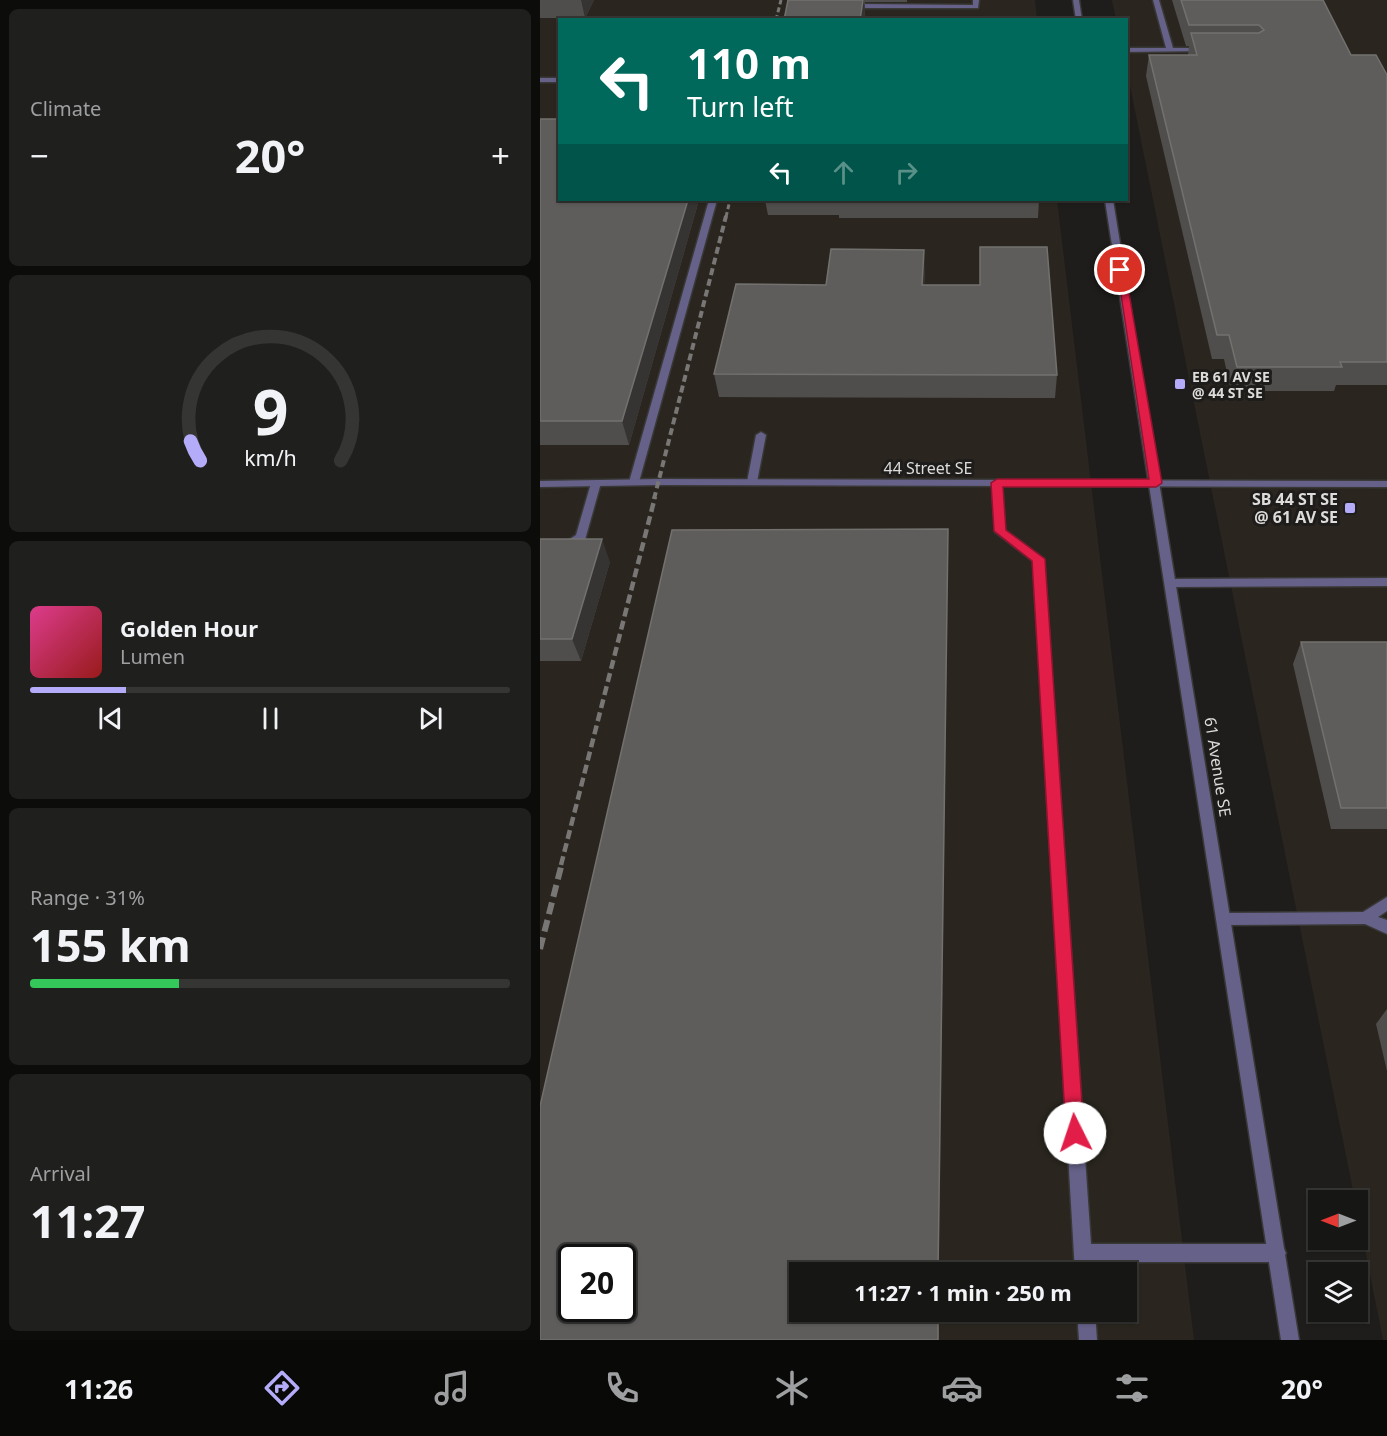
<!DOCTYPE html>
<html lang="en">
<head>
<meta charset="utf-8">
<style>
  :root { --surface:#161614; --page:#1f1f1d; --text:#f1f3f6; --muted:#9e9fa0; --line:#353534; --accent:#b4acf9 }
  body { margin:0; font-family:"Noto Sans",sans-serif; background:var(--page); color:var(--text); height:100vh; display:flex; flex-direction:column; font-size:22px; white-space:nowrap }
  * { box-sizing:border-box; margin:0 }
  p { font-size:20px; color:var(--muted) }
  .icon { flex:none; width:33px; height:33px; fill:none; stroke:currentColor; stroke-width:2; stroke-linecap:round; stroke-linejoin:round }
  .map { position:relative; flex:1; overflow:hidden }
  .side { display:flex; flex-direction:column; gap:9px; padding:9px; background:#0c0c0b; width:540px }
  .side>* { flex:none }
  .guide { position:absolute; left:18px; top:18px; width:570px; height:183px; border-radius:0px; box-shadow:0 2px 4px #0004,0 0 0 2px var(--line); background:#00695c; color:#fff; overflow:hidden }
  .needle { width:39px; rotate:270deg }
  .controls { position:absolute; left:768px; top:1190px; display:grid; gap:12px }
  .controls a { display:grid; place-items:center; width:60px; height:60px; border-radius:0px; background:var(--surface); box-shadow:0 2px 4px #0004,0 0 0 2px var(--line); font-size:30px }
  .speed { position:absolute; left:18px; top:1244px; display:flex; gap:12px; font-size:30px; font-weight:700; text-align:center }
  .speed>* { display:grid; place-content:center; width:78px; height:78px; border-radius:50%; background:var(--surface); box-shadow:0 2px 4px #0004,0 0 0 2px var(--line); line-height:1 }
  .speed .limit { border:3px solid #111; border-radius:9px; background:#fff; color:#111 }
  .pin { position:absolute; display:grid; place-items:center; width:51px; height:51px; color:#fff; margin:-26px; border:3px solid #fff; border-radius:50%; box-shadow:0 2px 6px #0007 }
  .me { position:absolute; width:66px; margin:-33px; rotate:356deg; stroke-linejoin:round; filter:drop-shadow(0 0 4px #0008) }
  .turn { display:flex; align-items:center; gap:21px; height:126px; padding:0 30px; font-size:27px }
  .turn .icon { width:78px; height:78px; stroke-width:2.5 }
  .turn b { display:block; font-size:42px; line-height:51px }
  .lanes { display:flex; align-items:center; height:57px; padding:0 30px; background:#0003; justify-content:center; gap:30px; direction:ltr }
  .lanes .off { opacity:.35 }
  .big { font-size:45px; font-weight:700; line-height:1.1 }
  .side .card { flex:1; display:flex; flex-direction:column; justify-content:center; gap:9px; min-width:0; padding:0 21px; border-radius:9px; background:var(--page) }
  .side .dial { align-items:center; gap:0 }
  .dial svg { height:156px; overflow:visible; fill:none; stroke:var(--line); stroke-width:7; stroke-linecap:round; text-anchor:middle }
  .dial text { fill:var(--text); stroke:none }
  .song { display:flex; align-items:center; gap:18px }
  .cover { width:72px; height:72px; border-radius:9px; background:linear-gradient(135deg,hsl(330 70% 55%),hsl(0 70% 35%)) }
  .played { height:6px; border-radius:3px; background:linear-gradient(90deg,var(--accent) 20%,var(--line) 20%) }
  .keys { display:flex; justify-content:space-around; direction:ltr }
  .heat { display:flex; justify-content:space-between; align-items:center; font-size:33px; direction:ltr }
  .charge { height:9px; border-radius:4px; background:linear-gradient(90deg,#34c759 31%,var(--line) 0) }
  .trip { position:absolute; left:249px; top:1262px; width:348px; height:60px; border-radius:0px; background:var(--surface); box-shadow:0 2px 4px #0004,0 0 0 2px var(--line); font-weight:700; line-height:60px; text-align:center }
  .menu { display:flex; height:96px; justify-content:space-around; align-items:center; background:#090908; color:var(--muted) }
  .menu .icon { width:42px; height:42px }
  .menu .on { color:var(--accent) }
  .menu b { font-size:27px; color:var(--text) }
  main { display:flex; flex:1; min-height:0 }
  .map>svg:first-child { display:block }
  .built { fill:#2a261f; fill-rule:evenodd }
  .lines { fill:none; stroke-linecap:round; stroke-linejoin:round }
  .service-casing { stroke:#393836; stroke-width:3 }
  .minor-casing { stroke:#393836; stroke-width:3 }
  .tertiary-casing { stroke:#393836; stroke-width:3 }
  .service { fill:#656189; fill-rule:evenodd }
  .minor { fill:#656189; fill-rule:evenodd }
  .tertiary { fill:#656189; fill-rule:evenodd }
  .rail-far3 { stroke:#787775; stroke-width:3; stroke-dasharray:5 3; stroke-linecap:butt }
  .rail-far2 { stroke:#787775; stroke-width:4; stroke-dasharray:7 4; stroke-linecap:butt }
  .rail-far1 { stroke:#787775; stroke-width:4.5; stroke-dasharray:9 4.5; stroke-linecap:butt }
  .rail { stroke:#787775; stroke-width:6; stroke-dasharray:12 6; stroke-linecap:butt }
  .wall { fill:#504e4c }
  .shaded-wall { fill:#353432 }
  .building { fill:#5f5d5b; stroke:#73716f; stroke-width:1.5; fill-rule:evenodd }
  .route { fill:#e11d48; stroke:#92132f; stroke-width:1.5 }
  .poi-dot { fill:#b4acf9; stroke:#1e1d1b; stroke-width:2 }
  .labels { text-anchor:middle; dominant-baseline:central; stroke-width:6; stroke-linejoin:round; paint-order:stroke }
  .far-poi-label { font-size:14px; font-weight:bold; fill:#dddcda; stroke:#1e1d1b; text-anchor:start }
  .street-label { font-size:16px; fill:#dddcda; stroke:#1e1d1b }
  .poi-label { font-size:16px; font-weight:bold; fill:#dddcda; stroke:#1e1d1b; text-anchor:end }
</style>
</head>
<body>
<main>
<section class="side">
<div class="card"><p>Climate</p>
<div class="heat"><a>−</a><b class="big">20°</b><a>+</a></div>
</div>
<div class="card dial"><svg viewBox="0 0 100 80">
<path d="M14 69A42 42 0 1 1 86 69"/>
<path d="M14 69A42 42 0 0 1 9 59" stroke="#b4acf9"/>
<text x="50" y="56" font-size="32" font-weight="700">9</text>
<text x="50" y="72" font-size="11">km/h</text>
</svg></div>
<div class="card">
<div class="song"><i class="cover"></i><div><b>Golden Hour</b><p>Lumen</p></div></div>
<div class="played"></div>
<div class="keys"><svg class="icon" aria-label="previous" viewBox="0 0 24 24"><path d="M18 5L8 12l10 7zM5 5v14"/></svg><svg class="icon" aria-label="pause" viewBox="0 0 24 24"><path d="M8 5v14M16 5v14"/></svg><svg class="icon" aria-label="next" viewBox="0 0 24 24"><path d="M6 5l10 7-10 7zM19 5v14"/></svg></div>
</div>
<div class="card"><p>Range · 31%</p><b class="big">155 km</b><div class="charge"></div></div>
<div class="card"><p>Arrival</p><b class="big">11:27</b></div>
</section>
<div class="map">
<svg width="847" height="1340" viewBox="0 0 847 1340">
  <rect width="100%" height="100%" fill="#1e1d1b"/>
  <path class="built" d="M 0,0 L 495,0 L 497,19 L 20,20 L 20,200 L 517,200 L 654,1340 L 0,1340 ZM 32,1257 L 82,1257 L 82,1308 L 32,1308 ZM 260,1272 L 586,1272 L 586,1311 L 260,1311 Z
    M 572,0 L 847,0 L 847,1340 L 843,1340 L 818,1213 L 818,1200 L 815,1200 L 587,71 L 586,20 L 576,19 Z"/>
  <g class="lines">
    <defs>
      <path id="service" d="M 433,0 L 439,0 L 438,8 L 322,8 L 319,6 L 322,4 L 433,5 Z
        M 613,0 L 619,0 L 633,48 L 663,48 L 666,50 L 665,51 L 586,52 L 586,48 L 626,48 Z
        M 169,200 L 177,200 L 99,482 L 94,485 L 89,482 Z
        M 221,432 L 226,435 L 217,482 L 212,485 L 207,482 L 216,435 Z
        M 56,480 L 61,483 L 45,540 L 26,551 L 0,552 L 0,544 L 24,543 L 36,535 L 51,483 Z
        M 457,480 L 462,483 L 465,530 L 504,559 L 551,1244 L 737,1244 L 743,1247 L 746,1253 L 743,1259 L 737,1262 L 552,1262 L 553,1272 L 535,1272 L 493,561 L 455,532 L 452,483 Z
        M 847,578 L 847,586 L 631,587 L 625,583 L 631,579 Z
        M 847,897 L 847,911 L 838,917 L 847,920 L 847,934 L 825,924 L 684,925 L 679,924 L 677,919 L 679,914 L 684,913 L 823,912 Z
        M 537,1311 L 555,1311 L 557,1340 L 539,1340 Z"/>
      <path id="minor" d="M 0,78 L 20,78 L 20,82 L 0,82 Z
        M 118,479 L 847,481 L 847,487 L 118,485 L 0,487 L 0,481 Z"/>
      <path id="tertiary" d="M 533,0 L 539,0 L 542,20 L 536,20 Z
        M 565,200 L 573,200 L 759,1340 L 741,1340 Z"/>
    </defs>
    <use href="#service" class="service-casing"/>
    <use href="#minor" class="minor-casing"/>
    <use href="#tertiary" class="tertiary-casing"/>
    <use href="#service" class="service"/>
    <use href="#minor" class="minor"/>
    <use href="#tertiary" class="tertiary"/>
    <path class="rail-far3" d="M 236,20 L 241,0
      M 186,217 L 190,200"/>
    <path class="rail-far2" d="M 114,499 L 186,216"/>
    <path class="rail-far1" d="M 21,865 L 115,497"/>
    <path class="rail" d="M 0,949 L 22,863"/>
  </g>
  <path class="wall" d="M 0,0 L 54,0 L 45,18 L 0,18 Z
    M 248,0 L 367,0 L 367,2 L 325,2 L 325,10 L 324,20 L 244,20 Z
    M 632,0 L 783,0 L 811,55 L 847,75 L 847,385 L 796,385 L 794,391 L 691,391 L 684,359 L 672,359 L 606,76 L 609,55 L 648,55 L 649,46 L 646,46 Z
    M 0,119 L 20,200 L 159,200 L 89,445 L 0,445 Z
    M 225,200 L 499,200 L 498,218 L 299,218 L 299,215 L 228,215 Z
    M 385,273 L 384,285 L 517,375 L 515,398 L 179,397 L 174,374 L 286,285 Z
    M 0,539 L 70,562 L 41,661 L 0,661 Z
    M 761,642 L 847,642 L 847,829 L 791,829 L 753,664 Z
    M 847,1009 L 847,1071 L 836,1024 Z"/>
  <path class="shaded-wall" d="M 41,0 L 54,0 L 45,18 Z
    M 323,0 L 324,0 L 325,10 L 324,20 L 320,20 Z
    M 148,200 L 159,200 L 89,445 L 82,421 Z
    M 384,250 L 385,273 L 383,308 L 382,285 Z
    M 408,529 L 399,1272 L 398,1272 Z
    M 62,539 L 70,562 L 41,661 L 32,639 Z
    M 398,1311 L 399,1311 L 399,1340 L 398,1340 Z"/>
  <path class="building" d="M 248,0 L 323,0 L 320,20 L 244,20 Z
    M 641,0 L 783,0 L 811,55 L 836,55 L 847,75 L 847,362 L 800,362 L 802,367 L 697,367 L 689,335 L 677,335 L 609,55 L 657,55 L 651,33 L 719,33 L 724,30 L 719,25 L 649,25 Z
    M 0,119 L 20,119 L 20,200 L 148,200 L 82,421 L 0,421 Z
    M 440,247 L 507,247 L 517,375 L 174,374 L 196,284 L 286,285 L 291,249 L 384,250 L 382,285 L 440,285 Z
    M 408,529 L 398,1272 L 260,1272 L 260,1311 L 398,1311 L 398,1340 L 0,1340 L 0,1106 L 132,530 ZM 32,1257 L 82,1257 L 82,1308 L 32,1308 Z
    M 0,539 L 62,539 L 32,639 L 0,639 Z
    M 761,642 L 847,642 L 847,808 L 801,808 Z"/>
  <path class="route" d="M 577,268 L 585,270 L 622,483 L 616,487 L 463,487 L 466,530 L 505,559 L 544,1133 L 542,1140 L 535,1142 L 529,1140 L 526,1133 L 492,561 L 454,531 L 451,483 L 457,479 L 609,479 Z"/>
  <g class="poi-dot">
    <rect x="634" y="378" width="12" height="12" rx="3"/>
    <rect x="804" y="502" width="12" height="12" rx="3"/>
  </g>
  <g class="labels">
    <g class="far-poi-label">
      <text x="652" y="376">EB 61 AV SE<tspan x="652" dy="16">@ 44 ST SE</tspan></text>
    </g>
    <g class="street-label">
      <text x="388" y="468">44 Street SE</text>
      <text transform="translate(678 767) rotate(81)">61 Avenue SE</text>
    </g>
    <g class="poi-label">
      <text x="798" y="499">SB 44 ST SE<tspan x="798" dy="18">@ 61 AV SE</tspan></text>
    </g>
  </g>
</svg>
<div class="controls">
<a><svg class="needle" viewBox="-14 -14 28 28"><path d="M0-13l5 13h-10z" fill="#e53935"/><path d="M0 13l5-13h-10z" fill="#9e9fa0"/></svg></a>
<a><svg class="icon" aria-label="layers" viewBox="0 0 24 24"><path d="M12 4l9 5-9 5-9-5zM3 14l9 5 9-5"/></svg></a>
</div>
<div class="speed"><div class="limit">20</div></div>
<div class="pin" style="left:580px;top:270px;background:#d93025"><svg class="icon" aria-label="arrive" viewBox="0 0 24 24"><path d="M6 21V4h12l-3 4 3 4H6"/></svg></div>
<svg class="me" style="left:535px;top:1133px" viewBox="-20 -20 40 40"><circle r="19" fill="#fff"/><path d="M0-13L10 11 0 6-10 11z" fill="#e11d48"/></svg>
<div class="trip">11:27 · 1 min · 250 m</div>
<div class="guide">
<div class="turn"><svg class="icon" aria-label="left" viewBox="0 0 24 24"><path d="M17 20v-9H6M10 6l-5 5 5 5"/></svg><div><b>110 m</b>Turn left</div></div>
<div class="lanes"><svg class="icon" aria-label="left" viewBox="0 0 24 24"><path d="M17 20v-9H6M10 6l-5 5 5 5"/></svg><svg class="icon off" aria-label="ahead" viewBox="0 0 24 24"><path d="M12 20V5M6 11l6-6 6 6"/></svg><svg class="icon off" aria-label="right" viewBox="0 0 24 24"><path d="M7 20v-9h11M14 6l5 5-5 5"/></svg></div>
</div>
</div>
</main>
<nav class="menu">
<b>11:26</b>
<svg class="icon on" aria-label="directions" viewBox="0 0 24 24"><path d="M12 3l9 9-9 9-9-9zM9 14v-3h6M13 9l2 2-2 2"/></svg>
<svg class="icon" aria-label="music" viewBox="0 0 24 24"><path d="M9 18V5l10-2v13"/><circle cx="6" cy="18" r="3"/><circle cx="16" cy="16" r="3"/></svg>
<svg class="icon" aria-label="phone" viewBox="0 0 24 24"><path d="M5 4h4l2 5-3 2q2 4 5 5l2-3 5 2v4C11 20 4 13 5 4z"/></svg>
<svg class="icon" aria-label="climate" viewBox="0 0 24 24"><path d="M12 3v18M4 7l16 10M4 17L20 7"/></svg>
<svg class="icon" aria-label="car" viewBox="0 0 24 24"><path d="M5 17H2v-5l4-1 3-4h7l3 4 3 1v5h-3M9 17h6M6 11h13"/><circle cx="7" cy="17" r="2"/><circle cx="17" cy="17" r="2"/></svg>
<svg class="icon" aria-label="filters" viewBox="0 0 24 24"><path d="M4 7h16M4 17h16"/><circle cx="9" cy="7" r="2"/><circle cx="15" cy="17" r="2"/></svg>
<b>20°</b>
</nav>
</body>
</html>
